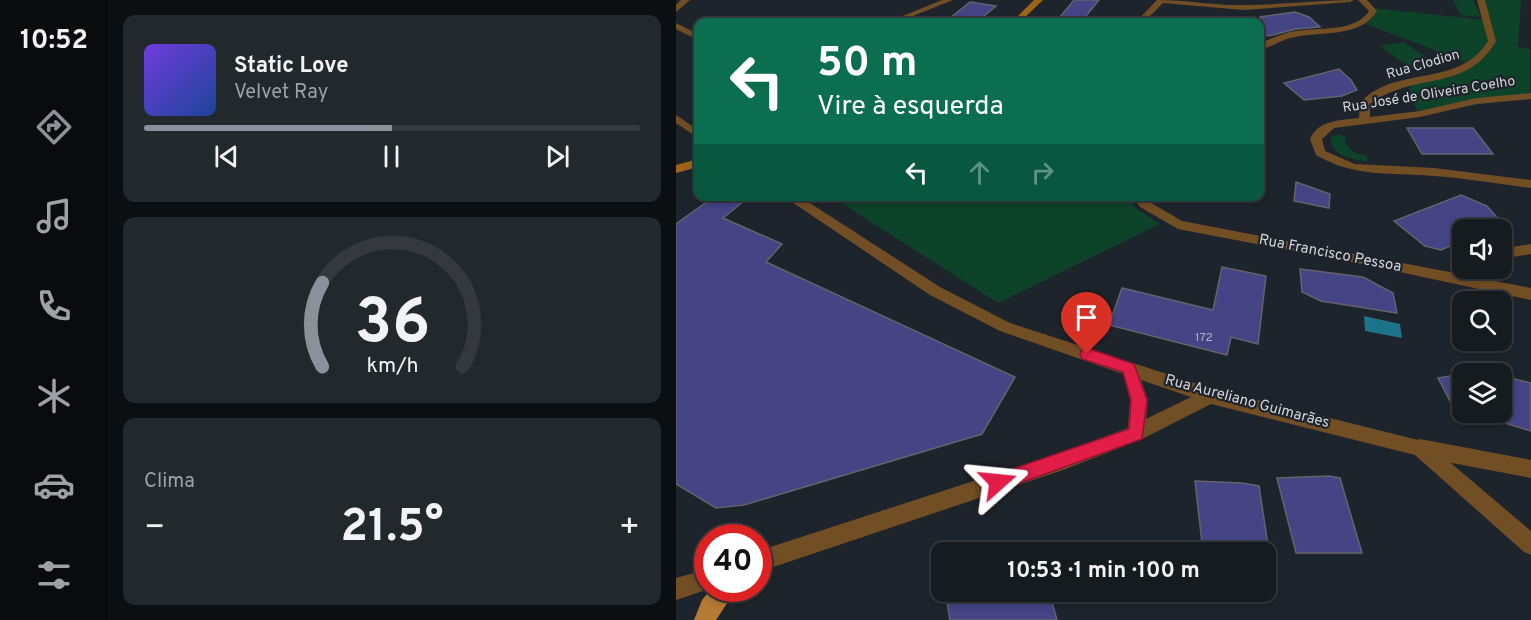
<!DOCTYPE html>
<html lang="pt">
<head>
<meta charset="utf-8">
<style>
  :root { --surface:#161b20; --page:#23282d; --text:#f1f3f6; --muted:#9ea1a5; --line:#35393e; --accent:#8c9099 }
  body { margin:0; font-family:Overpass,sans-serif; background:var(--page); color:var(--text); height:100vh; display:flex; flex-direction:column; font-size:22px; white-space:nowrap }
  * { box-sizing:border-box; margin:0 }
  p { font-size:20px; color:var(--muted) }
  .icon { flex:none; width:33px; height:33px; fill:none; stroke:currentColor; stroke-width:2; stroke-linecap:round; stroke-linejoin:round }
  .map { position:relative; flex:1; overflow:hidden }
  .drawer { display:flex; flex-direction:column; gap:15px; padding:15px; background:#0c0f12; width:568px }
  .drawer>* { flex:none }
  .guide { position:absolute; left:18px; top:18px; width:570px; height:183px; border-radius:12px; box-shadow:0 3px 9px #0003,0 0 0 2px var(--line); background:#0b6e4f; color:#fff; overflow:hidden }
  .fabs { position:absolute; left:776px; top:219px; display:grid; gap:12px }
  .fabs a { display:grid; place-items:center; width:60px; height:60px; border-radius:12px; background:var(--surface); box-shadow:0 3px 9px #0003,0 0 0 2px var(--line); font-size:30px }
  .speed { position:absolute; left:18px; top:524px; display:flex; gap:12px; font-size:30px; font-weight:700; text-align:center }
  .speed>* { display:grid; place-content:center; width:78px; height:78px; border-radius:50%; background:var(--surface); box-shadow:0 3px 9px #0003,0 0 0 2px var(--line); line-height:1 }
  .speed .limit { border:9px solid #d22; background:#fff; color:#111 }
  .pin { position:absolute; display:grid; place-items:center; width:51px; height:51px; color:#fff; margin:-62px -26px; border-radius:50% 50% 50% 0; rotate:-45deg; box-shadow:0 0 6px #0007 }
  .pin .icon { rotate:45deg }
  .me { position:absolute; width:66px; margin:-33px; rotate:72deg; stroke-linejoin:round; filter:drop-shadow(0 0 4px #0008) }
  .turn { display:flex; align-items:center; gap:21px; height:126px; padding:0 24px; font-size:27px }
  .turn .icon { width:78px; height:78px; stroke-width:2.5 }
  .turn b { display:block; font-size:42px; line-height:51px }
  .lanes { display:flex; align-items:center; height:57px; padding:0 24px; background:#0003; justify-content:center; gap:30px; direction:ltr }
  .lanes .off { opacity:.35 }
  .big { font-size:45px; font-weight:700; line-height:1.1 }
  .drawer .card { flex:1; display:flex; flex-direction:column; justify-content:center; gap:9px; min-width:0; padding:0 21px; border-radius:12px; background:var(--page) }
  .drawer .dial { align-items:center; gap:0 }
  .dial svg { height:156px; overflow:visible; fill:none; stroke:var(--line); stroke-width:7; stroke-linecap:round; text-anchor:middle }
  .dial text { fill:var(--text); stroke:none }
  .song { display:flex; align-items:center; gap:18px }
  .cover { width:72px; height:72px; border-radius:9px; background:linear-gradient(135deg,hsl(260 70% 55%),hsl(220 70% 35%)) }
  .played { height:6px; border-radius:3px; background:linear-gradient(90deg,var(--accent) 50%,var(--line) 50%) }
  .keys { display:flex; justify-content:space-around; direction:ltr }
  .heat { display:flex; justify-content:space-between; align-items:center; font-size:33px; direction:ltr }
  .trip { position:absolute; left:255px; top:542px; width:345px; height:60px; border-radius:12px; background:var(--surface); box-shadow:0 3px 9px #0003,0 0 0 2px var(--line); font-weight:700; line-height:60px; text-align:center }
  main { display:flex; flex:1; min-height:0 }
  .dock { display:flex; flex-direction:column; width:108px; justify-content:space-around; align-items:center; background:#090b0d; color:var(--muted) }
  .dock .icon { width:42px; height:42px }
  .dock .on { color:var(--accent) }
  .dock b { font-size:27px; color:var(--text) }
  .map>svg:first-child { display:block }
  .green { fill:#0d4429 }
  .water { fill:#1d7389 }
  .building { fill:#464485; stroke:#63636d; stroke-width:1.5 }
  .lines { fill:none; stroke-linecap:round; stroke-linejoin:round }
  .minor { fill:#724e24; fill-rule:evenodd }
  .tertiary { fill:#724e24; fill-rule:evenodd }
  .secondary { fill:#9d6418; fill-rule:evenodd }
  .primary { fill:#b57a34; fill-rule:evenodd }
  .route { fill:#e11d48; stroke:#92132f; stroke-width:1.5 }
  .labels { text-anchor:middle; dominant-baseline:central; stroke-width:4.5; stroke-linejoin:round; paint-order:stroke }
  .number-label { font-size:12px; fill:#afb2c6 }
  .far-street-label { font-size:14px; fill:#d2d6db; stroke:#1e242b }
  .street-label { font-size:15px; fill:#d2d6db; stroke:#1e242b }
</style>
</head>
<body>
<main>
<nav class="dock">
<b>10:52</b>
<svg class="icon on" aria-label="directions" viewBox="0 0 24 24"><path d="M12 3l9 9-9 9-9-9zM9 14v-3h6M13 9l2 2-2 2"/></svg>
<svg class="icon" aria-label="music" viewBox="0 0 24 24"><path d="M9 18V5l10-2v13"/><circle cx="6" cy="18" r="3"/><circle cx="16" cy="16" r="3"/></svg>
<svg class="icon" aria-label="phone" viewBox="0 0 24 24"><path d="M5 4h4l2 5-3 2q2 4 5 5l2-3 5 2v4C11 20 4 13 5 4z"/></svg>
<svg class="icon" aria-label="climate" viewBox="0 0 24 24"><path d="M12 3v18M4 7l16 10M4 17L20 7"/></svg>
<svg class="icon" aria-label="car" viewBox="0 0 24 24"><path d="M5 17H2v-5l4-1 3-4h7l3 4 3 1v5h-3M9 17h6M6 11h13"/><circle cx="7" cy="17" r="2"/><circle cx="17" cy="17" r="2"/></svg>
<svg class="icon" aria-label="filters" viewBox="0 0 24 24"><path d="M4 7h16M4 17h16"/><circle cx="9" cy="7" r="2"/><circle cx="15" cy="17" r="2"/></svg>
</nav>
<section class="drawer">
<div class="card">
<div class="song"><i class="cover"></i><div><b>Static Love</b><p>Velvet Ray</p></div></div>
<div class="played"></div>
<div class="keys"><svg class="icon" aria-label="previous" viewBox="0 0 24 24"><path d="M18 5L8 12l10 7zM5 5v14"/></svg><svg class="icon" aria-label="pause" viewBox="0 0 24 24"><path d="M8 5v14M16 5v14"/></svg><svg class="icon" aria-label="next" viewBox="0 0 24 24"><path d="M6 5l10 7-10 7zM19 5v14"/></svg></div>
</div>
<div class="card dial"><svg viewBox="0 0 100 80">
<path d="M14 69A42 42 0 1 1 86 69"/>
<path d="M14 69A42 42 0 0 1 14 26" stroke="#8c9099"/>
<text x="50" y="56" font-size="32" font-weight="700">36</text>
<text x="50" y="72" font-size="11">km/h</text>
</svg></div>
<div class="card"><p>Clima</p>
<div class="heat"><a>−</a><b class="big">21.5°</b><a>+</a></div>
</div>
</section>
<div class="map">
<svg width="855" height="620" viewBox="0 0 855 620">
  <rect width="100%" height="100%" fill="#1e242b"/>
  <path class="green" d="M 777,0 L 797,0 L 805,17 L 785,15 Z
    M 805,0 L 845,0 L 842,47 L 854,49 L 854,96 L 744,114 L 731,94 L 737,81 L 795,64 L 690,24 L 700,14 L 695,8 L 810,20 Z
    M 728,42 L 757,62 L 733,67 L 704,46 Z
    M 662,134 L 670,137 L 669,143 L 677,152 L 691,156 L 691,162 C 677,159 654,156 655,138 Z
    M 156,197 L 450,197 L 461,209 L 484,224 L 322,303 Z"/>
  <path class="water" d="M 688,316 L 724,324 L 726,338 L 689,331 Z"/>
  <path class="building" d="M 398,0 L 423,0 L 405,22 L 380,22 Z
    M 294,2 L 320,6 L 301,22 L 269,22 Z
    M 619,12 L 633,17 L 644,27 L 620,29 L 593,36 L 584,33 L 584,17 Z
    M 663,69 L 675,80 L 681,90 L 666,96 L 628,100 L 608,83 Z
    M 731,128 L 797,128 L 817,154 L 746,154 Z
    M 620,182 L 654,194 L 653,208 L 618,201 Z
    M 785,195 L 811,206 L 826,223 L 812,230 L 786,230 L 786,241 L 765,250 L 749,246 L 718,221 Z
    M 39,196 L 74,196 L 47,218 L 106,244 L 90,262 L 339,377 L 306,434 L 68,505 L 40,508 L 0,484 L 0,224 Z
    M 546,267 L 590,276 L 582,344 L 555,337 L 551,355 L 433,325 L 446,288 L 537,310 Z
    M 624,269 L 687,277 L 717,293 L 721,313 L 645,301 L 626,292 Z
    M 786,374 L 786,424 L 762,378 Z
    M 825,376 L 855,383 L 855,431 L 825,422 Z
    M 653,476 L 664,478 L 686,553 L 620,553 L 601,478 Z
    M 519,481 L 566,483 L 583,486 L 593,552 L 527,552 Z
    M 269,591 L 373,591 L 381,620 L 274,620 Z"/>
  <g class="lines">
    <path class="minor" d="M 481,0 C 510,0 540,6 570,5 C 606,5 642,0 678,0 L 674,2 L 568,10 L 487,3 L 468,22 L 460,22 Z
      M 682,0 L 691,0 L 701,11 C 685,38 646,31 619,37 C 606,39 596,47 584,50 L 584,44 C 595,38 607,33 620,31 C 642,27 679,33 693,11 Z
      M 801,0 L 809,0 L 820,41 C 791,93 738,71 694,104 L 694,117 L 744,111 L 800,98 L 855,93 L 855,99 L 800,104 L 744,117 L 658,128 L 646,139 L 649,151 L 679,164 L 758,168 L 855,180 L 855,188 C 822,184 790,178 757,176 C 714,172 680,178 640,155 L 634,139 C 642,120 665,120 683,118 L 684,103 C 719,64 783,89 812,41 Z
      M 456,196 L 469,196 L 472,201 L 506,221 L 805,278 L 808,268 L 822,268 L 819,281 L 855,288 L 855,300 L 686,264 L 502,229 L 464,207 Z
      M 855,244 L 855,254 L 825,259 L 825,249 Z
      M 744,439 L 855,460 L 855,478 L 744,457 L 738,454 L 735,448 L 738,442 Z"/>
    <path class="tertiary" d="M 5,0 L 14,0 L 0,12 L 0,5 Z
      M 266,0 L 277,0 L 222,22 L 212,22 Z
      M 0,23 L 22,34 L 22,40 L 0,29 Z
      M 0,115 L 22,130 L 22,138 L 0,123 Z
      M 107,196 L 123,196 L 264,287 L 334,323 L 534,388 L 750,442 L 855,531 L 855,555 L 848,552 L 739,455 L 535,404 L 466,439 L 387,470 L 82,572 L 82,551 L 387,452 L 452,428 L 454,400 L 447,374 L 324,331 L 254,295 ZM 465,380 L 515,397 L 470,419 L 472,400 Z
      M 32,569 L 32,588 L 36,588 L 0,600 L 0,578 Z"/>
    <path class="secondary" d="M 358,0 L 367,0 L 344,22 L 336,22 Z
      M 22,159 L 22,167 L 0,173 L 0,165 Z"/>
    <path class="primary" d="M 36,588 L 61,588 L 40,620 L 18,620 L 26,600 Z"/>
  </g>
  <path class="route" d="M 411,348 L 458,364 L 471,400 L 466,439 L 322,491 L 316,488 L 313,482 L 316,476 L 453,429 L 455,400 L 447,372 L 406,359 L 404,354 L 406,350 Z"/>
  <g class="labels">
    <g class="number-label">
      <text x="528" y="338">172</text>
    </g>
    <g class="far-street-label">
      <text transform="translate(747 65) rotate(-16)">Rua Clodion</text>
      <text transform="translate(753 95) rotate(-9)">Rua José de Oliveira Coelho</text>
    </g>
    <g class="street-label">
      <text transform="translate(654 254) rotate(11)">Rua Francisco Pessoa</text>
      <text transform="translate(571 402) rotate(15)">Rua Aureliano Guimarães</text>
    </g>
  </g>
</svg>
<div class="fabs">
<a><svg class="icon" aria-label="sound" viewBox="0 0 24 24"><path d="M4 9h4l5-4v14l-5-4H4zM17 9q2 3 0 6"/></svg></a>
<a><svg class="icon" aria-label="search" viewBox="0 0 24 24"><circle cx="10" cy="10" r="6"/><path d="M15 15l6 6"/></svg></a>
<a><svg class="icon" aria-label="layers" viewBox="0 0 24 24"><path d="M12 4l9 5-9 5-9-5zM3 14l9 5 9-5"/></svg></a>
</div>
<div class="speed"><div class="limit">40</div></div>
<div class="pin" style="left:411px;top:354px;background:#d93025"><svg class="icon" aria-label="arrive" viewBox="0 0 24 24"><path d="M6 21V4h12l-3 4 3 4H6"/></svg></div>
<svg class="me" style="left:322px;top:482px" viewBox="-20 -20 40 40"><path d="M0-17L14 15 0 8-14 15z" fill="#e11d48" stroke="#fff" stroke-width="4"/></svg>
<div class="trip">10:53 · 1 min · 100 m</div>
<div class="guide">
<div class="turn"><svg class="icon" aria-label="left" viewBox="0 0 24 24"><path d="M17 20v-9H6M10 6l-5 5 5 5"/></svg><div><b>50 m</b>Vire à esquerda</div></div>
<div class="lanes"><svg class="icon" aria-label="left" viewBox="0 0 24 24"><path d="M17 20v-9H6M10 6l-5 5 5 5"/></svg><svg class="icon off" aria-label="ahead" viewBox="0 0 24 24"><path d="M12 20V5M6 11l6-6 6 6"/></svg><svg class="icon off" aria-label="right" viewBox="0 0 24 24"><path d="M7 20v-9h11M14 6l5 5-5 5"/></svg></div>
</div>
</div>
</main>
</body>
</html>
